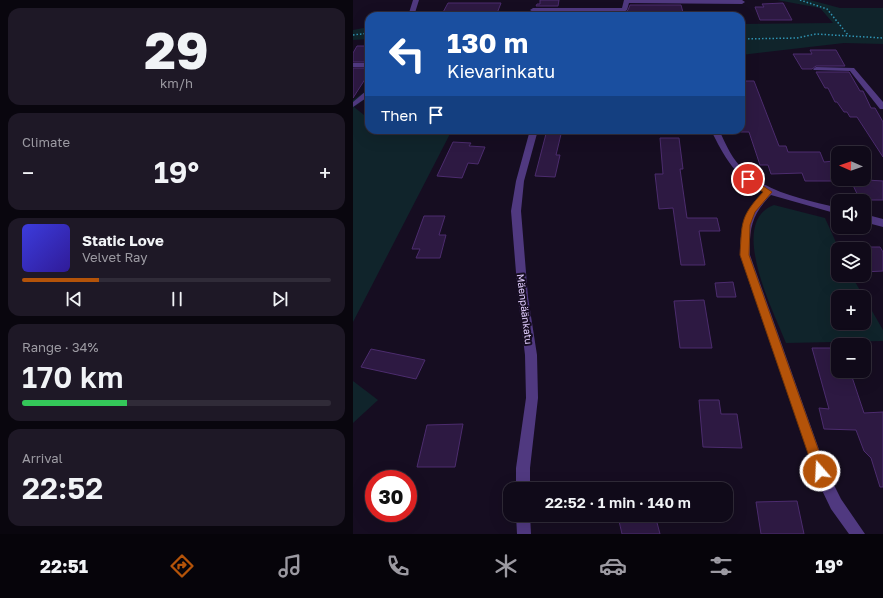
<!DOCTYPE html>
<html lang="en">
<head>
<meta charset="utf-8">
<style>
  :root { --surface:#100a19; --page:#1e1826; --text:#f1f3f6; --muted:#9c9aa2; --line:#302b38; --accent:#b45309 }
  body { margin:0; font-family:"Golos Text",sans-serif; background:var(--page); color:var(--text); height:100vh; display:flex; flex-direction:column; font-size:15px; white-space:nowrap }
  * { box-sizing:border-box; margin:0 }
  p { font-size:13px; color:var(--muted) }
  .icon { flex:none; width:22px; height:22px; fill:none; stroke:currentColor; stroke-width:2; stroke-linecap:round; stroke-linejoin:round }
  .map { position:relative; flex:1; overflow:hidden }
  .sheet { display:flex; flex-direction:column; gap:8px; padding:8px; background:#09060e; width:353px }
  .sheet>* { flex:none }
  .hud { position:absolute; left:12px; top:12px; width:380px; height:122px; border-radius:12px; box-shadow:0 4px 16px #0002,0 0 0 1px var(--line); background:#1a4fa0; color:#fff; overflow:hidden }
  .needle { width:26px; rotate:272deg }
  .buttons { position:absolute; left:478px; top:146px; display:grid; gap:8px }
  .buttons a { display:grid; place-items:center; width:40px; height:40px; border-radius:8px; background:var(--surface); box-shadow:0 4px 16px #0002,0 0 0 1px var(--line); font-size:20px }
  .speed { position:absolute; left:12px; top:470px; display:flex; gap:8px; font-size:20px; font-weight:700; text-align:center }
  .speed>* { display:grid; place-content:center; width:52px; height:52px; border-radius:50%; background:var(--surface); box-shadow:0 4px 16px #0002,0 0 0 1px var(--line); line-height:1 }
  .speed .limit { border:6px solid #d22; background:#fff; color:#111 }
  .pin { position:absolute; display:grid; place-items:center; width:34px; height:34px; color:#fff; margin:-17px; border:2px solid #fff; border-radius:50%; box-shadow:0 1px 4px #0007 }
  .me { position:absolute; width:44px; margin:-22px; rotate:341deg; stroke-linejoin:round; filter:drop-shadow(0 0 3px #0008) }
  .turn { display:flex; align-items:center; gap:14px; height:84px; padding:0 16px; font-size:18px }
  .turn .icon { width:52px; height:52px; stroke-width:2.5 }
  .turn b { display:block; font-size:28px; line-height:34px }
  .then { display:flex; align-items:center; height:38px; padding:0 16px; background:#0003; gap:8px; font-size:15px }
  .big { font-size:30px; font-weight:600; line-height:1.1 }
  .sheet .tile { flex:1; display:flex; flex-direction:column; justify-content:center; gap:6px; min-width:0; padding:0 14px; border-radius:12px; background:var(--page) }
  .sheet .dial { align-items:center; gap:0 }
  .dial b { font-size:52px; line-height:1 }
  .song { display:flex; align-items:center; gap:12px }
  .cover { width:48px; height:48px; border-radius:6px; background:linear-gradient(135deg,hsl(240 70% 55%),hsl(250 70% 35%)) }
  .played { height:4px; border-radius:2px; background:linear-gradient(90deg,var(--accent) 25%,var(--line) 25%) }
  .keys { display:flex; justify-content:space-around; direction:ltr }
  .heat { display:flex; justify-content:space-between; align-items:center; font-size:22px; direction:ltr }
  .charge { height:6px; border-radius:3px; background:linear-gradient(90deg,#34c759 34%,var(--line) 0) }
  .trip { position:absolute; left:150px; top:482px; width:230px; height:40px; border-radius:12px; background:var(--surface); box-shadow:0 4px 16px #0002,0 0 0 1px var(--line); font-weight:600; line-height:40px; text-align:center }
  .dock { display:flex; height:64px; justify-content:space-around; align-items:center; background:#06040a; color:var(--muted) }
  .dock .icon { width:28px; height:28px }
  .dock .selected { color:var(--accent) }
  .dock b { font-size:18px; color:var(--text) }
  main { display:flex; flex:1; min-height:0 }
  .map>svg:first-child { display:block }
  .green { fill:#10242b }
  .building { fill:#2d1942; stroke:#4c2c6e }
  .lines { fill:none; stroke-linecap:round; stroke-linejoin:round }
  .path { stroke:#2f93b2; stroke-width:1.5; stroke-dasharray:1.5 2; stroke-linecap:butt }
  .minor { fill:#503980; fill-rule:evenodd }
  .route { fill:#b45309; stroke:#753606 }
  .labels { text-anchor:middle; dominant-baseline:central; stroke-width:4; stroke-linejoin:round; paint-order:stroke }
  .street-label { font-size:10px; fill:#e2ceff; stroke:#160d21 }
</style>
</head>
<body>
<main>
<section class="sheet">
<div class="tile dial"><b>29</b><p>km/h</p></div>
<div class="tile"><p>Climate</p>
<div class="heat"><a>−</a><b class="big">19°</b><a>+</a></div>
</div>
<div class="tile">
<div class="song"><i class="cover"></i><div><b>Static Love</b><p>Velvet Ray</p></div></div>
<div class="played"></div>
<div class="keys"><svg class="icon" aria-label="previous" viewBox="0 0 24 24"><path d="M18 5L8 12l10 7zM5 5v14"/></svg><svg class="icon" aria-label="pause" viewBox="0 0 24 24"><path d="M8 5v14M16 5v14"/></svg><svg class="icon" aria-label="next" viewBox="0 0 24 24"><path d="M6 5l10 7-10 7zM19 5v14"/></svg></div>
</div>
<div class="tile"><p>Range · 34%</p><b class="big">170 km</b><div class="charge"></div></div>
<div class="tile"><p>Arrival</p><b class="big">22:52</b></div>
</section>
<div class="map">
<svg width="530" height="534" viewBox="0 0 530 534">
  <rect width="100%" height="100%" fill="#160d21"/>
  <path class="green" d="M 424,0 L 457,0 L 487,8 L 530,8 L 530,44 L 491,43 L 388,55 L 388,24 L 480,23 L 467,8 Z
    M 16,27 L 16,39 L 0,40 L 0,30 Z
    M 16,89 L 16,96 L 1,107 L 11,115 L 16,115 L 16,130 L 99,130 L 0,322 L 0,100 Z
    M 421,205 L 472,218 L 486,249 L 485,275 L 498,275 L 511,297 L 485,297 L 485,323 L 511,323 L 511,297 L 530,330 L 530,341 L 433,343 C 421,312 374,222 421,205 Z
    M 0,381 L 25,400 L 0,423 Z"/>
  <path class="building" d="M 187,0 L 206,0 L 205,6 L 183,6 L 184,4 L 187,4 Z
    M 95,3 L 148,3 L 143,16 L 88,16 Z
    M 430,3 L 439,20 L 407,20 L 402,7 L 411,7 L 409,4 Z
    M 277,5 L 328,5 L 331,16 L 242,16 L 242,14 L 272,13 L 275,10 Z
    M 4,46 L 16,46 L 16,62 L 0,62 L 0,53 Z
    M 457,50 L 483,50 L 492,66 L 463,66 L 459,69 L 449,69 L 440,54 L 459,54 Z
    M 0,68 L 16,68 L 16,73 L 0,98 Z
    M 463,72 L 496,72 L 507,91 L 510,91 L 518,108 L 522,108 L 530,122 L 530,157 L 504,117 L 497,117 L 494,112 L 491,112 L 484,102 L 482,102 L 475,88 L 472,88 Z
    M 388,81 L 401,81 L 426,146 L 433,146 L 435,152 L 467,152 L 471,162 L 481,161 L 485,171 L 485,179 L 489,181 L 452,181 L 449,173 L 418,174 L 415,165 L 407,165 L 396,132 L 388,132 Z
    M 194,130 L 209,130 L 203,155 L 207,155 L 202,177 L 182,176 Z
    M 307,138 L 326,138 L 330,169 L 327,169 L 334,218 L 364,218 L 367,231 L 346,231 L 352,265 L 328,265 L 320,208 L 306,209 L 302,174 L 310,174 Z
    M 100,142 L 118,143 L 116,146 L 132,147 L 125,164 L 115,163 L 109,178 L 84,176 Z
    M 497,179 L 530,181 L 530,200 L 507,200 Z
    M 71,216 L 92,216 L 86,235 L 93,235 L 87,258 L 63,258 L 67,249 L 59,249 Z
    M 508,247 L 527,247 L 530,252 L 530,271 L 511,272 L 511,249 Z
    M 380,282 L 383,297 L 364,297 L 362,283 Z
    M 351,300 L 359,348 L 327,348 L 321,301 Z
    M 459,348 L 485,348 L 485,371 L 497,371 L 511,413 L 530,412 L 530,487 L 527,487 L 518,458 L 511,451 L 503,430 L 471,429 L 466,408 L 476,409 Z
    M 18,349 L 72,360 L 63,379 L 8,367 Z
    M 346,400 L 366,400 L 368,414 L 384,414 L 389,448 L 350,447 Z
    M 110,424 L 102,467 L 64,467 L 74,425 Z
    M 444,501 L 451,534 L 408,534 L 403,502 Z
    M 289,515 L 302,515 L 307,534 L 269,534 L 266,521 Z"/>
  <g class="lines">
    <path class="path" d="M 447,0 L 474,9 L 495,35
      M 0,35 L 16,33
      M 388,39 L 444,38 L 463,34 L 530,38"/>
    <path class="minor" d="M 60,0 L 66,0 L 61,16 L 55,16 Z
      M 271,0 L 389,0 L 392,2 L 389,4 L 276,3 L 274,10 L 271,12 L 180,12 L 177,10 L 180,8 L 269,8 Z
      M 0,63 L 16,63 L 16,67 L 0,67 Z
      M 463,67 L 501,68 L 530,102 L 530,109 L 527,109 L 497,71 L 461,70 L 460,69 Z
      M 13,91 L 16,91 L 16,96 L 0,107 L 0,102 Z
      M 177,130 L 185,130 L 171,181 L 168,211 L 175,297 L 184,355 L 185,398 L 177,468 L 177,489 L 163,489 L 163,468 L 173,398 L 172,355 L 165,297 L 158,211 L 163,181 Z
      M 358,130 L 366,130 C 372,142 377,155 386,165 C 411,193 451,199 485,208 L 485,214 L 418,195 C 399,214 396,228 397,255 L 473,469 L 488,499 L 512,534 L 496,534 L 478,509 L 466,484 L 387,255 C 387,229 392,210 411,192 C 384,180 370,155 358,130 Z
      M 511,214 L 530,219 L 530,227 L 511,222 Z
      M 163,515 L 177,515 L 178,534 L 164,534 Z"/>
  </g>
  <path class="route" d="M 395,176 L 419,192 L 402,212 L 397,225 L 396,255 L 473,471 L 471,476 L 467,477 L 463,476 L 461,471 L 387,255 C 389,222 387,217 410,192 L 393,181 L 392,179 Z"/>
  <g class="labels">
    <g class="street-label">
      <text transform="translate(172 309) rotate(83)">Mäenpäänkatu</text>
    </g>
  </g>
</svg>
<div class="buttons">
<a><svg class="needle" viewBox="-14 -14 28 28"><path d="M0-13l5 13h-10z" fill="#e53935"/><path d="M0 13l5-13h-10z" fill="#9c9aa2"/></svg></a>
<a><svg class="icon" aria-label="sound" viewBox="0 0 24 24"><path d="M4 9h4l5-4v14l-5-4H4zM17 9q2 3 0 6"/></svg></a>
<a><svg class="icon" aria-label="layers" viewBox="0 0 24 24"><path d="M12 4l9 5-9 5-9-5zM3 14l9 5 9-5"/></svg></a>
<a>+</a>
<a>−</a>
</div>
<div class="speed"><div class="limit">30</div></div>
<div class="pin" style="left:395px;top:179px;background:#d93025"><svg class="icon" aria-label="arrive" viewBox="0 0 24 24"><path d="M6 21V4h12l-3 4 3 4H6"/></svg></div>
<svg class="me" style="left:467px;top:471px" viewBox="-20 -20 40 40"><circle r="17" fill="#b45309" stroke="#fff" stroke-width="3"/><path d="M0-11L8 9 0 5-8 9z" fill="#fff"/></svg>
<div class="trip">22:52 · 1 min · 140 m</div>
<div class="hud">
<div class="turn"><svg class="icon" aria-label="left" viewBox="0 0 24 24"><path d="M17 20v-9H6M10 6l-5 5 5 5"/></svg><div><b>130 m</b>Kievarinkatu</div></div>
<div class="then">Then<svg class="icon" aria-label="arrive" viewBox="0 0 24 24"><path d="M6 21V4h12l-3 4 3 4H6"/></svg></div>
</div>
</div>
</main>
<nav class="dock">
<b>22:51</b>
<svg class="icon selected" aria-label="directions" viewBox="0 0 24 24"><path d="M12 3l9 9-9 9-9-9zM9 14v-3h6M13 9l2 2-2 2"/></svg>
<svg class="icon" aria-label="music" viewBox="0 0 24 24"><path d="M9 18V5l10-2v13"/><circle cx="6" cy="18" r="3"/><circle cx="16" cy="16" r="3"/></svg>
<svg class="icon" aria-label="phone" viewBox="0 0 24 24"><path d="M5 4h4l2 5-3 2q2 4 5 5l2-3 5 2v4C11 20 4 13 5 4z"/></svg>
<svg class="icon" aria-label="climate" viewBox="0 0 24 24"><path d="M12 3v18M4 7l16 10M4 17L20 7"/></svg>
<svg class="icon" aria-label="car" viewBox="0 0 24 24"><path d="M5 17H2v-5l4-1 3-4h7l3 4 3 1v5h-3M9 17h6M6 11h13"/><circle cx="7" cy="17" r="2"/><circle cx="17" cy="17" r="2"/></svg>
<svg class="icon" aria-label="filters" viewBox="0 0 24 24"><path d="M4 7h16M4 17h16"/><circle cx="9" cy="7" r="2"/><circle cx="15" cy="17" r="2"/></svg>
<b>19°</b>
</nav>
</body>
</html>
